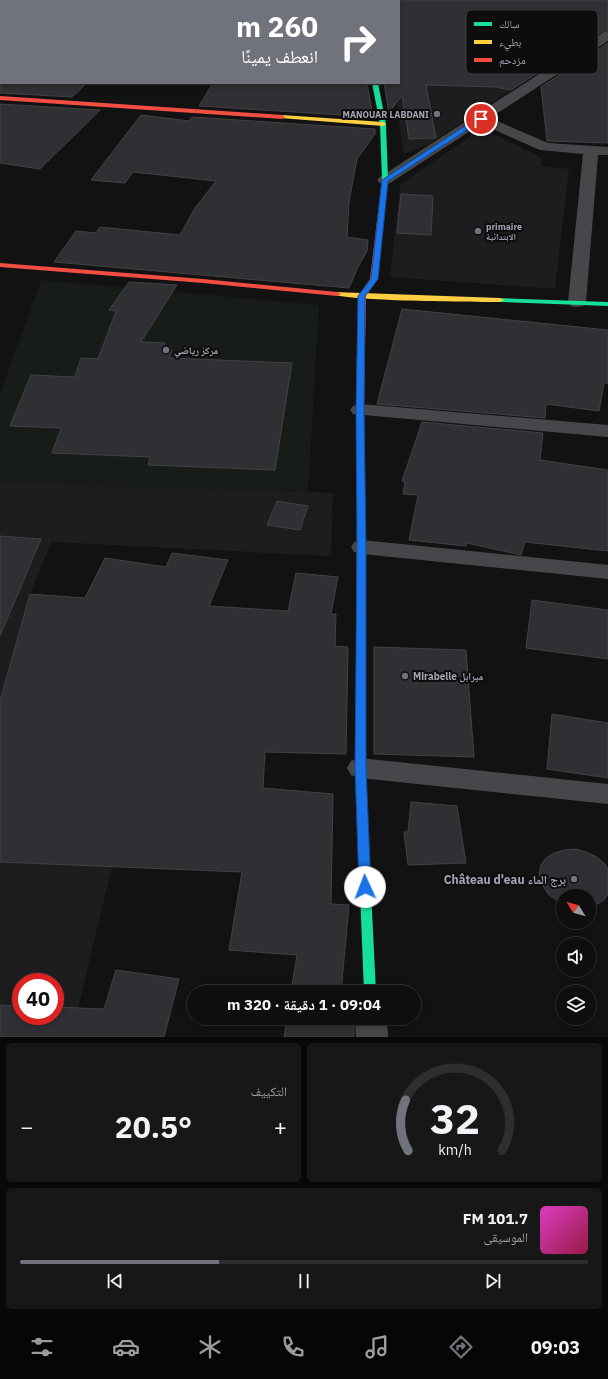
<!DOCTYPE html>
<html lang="ar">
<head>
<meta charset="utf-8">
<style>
  :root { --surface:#0e0e0e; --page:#171717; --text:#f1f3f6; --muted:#9b9c9e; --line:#2e2e2e; --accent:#70727c }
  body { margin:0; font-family:"IBM Plex Sans","Noto Naskh Arabic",sans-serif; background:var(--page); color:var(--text); direction:rtl; height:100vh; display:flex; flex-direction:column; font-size:15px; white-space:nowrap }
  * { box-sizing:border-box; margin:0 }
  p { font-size:13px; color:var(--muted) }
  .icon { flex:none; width:22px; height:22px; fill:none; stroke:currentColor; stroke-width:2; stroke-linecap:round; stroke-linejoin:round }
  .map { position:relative; height:1037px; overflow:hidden; direction:ltr }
  .drawer { display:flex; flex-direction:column; gap:6px; padding:6px; background:#080808; flex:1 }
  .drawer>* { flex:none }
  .guide { position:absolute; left:0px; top:0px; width:400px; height:84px; box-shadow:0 2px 6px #0003,0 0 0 1px var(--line); direction:rtl; background:#70727c; color:#fff; overflow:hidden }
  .needle { width:26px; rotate:307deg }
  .tools { position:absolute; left:556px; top:889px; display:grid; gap:8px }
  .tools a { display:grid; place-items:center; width:40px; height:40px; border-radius:50%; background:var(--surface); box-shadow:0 2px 6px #0003,0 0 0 1px var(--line); font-size:20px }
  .speed { position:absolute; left:12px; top:973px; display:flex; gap:8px; font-size:20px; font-weight:700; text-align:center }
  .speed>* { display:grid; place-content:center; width:52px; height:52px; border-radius:50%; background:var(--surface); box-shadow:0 2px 6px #0003,0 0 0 1px var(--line); line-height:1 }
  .speed .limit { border:6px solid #d22; background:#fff; color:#111 }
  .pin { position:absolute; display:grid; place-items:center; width:34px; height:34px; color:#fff; margin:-17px; border:2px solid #fff; border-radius:50%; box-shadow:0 1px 4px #0007 }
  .me { position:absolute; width:44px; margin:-22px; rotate:358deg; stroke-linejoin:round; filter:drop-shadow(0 0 3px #0008) }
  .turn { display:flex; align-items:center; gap:14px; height:84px; padding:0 16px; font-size:18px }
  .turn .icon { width:52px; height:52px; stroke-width:2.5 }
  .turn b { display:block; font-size:28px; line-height:34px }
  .big { font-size:30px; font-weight:700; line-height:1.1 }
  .drawer .widget { flex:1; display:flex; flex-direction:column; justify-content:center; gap:6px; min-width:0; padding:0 14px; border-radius:6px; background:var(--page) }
  .drawer .dial { align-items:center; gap:0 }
  .dial svg { height:104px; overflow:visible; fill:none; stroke:var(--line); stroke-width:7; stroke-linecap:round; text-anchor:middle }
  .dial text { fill:var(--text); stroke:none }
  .song { display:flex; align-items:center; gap:12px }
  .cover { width:48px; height:48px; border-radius:6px; background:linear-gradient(135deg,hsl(310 70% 55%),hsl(340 70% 35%)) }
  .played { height:4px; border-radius:2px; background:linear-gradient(90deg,var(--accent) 35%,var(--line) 35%) }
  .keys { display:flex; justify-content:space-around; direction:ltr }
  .heat { display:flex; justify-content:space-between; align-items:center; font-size:22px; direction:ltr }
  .drawer .tiles { flex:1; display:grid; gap:6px; grid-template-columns:1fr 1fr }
  .widget:last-child { grid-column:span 2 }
  .trip { position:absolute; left:187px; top:985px; width:234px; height:40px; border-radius:20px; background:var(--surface); box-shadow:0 2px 6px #0003,0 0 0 1px var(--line); font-weight:700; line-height:40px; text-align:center; direction:rtl }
  .tabs { display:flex; height:64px; justify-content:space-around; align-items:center; background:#060606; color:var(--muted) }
  .tabs .icon { width:28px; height:28px }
  .tabs .active { color:var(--accent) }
  .tabs b { font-size:18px; color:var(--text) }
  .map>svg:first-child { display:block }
  .built { fill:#1d1d1f; fill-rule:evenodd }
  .green { fill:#171c19 }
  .building { fill:#2f3033; stroke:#424246 }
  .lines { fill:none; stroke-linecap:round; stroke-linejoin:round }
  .street { fill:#47474b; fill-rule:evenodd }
  .fast { fill:#16e098; fill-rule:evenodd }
  .slow { fill:#ffcf43; fill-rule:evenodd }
  .jam { fill:#f24e42; fill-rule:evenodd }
  .route { fill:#1a73e8; stroke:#114b97 }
  .poi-dot { fill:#70727c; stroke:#0d0d0e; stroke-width:1.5 }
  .labels { text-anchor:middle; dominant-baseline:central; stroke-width:4; stroke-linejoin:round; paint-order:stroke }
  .far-poi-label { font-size:9px; font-weight:bold; fill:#a3a5b4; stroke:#0d0d0e; text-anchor:end }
  .poi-label { font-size:10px; font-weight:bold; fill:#a3a5b4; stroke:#0d0d0e; text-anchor:start }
  .near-poi-label { font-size:12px; font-weight:bold; fill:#a3a5b4; stroke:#0d0d0e; text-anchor:end }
  .key { fill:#0d0d0e; stroke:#3a3b40; stroke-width:1 }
  .key-label { font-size:11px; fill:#a3a5b4 }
</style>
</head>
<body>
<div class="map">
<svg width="608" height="1037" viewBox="0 0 608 1037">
  <rect width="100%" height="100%" fill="#121213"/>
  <path class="built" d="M 597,33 L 429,144 L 404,154 L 393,83 L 399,83 L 399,70 Z
    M 482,128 L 542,158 L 541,166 L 569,169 L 555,289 L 390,277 L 400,185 Z
    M 0,482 L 333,493 L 331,556 L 51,542 L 30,594 L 0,701 Z
    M 0,862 L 112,867 L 71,1037 L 0,1037 ZM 21,982 L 55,982 L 55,1016 L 21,1016 Z"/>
  <path class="green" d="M 41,280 L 319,305 L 308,492 L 0,482 L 0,394 Z"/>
  <path class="building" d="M 399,0 L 608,0 L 608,30 L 603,31 L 511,90 L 496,87 L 426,85 L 436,138 L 409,139 L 402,95 L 389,113 L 384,83 L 401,83 L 399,73 Z
    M 608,43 L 608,143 L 547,141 L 541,87 Z
    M 0,83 L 87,83 L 72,97 L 0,93 Z
    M 213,83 L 367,83 L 373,117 L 199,106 Z
    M 0,104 L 100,110 L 40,169 L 0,163 Z
    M 141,115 L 189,121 L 192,117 L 375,129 L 375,134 L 357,159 L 349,202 L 347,237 L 368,240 L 367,251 L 358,267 L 349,288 L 54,262 L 76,231 L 96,233 L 100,227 L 180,235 L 195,208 L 216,181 L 133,172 L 125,183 L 91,180 Z
    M 401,194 L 433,196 L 431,235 L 397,233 Z
    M 129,282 L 177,285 L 141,342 L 165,343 L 163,349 L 172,350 L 169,358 L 292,363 L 275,470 L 148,465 L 150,457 L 52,453 L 61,428 L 10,426 L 31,375 L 75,377 L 81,358 L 98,359 L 116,311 L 109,310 Z
    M 402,309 L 608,330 L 608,383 L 604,383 L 599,411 L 546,404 L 545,418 L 377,404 Z
    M 422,422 L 543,433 L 540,460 L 608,470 L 608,551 L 525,542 L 521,555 L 467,543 L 466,546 L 409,540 L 418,495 L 403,494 L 405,482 L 402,481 Z
    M 277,501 L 308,506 L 300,530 L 267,525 Z
    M 0,536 L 41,539 L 0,636 Z
    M 172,553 L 228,560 L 209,606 L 288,611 L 296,573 L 338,577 L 331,614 L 336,614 L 335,646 L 348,647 L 346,754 L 265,752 L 263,788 L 333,794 L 331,904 L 349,905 L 341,992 L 291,992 L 297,955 L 229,950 L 242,872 L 0,862 L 0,701 L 30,594 L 85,598 L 105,558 L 166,567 Z
    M 532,600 L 608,610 L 608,659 L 526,648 Z
    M 374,647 L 466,650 L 474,757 L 374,754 Z
    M 552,714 L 608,723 L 608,778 L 547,769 Z
    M 411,802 L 457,806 L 466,863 L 408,865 L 404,832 L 408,832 Z
    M 576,849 L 586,852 L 597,857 L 605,864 L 608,869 L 608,894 L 604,900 L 589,909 L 589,896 L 563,896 L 563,903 L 558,901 L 548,894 L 542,884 L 539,874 L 541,865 L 546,858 L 554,853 L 564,850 Z
    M 116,970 L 179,979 L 164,1037 L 0,1037 L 0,1005 L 21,1006 L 21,1016 L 55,1016 L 55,1007 L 104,1009 Z
    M 287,1018 L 349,1018 L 354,1019 L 354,1037 L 284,1037 Z"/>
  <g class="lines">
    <path class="street" d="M 363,0 L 375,0 L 375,1 L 363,1 Z
      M 608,31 L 608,41 L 490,118 L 548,143 L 608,147 L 608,155 L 598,155 L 586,302 L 583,306 L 577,307 L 571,306 L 568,302 L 583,154 L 540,150 L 481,124 L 390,183 L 385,185 L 380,183 L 377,180 L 380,177 L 604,32 Z
      M 360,404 L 608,425 L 608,437 L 353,414 L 350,410 L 353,406 Z
      M 362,540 L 608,565 L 608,579 L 362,554 L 354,552 L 351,547 L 354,542 Z
      M 360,758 L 608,784 L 608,804 L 360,778 L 351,775 L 347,768 L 351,761 Z
      M 355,1018 L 387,1018 L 388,1037 L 356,1037 Z"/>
    <path class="fast" d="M 372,83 L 378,83 L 386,124 L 388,180 L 384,212 L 381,214 L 378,212 L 382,180 L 380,124 Z
      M 497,298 L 608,302 L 608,306 L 500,302 L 496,300 Z
      M 361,690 L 365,691 L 366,694 L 365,768 L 376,992 L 364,992 L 355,768 L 356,694 L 357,691 Z"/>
    <path class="slow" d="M 282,115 L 383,122 L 386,124 L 383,126 L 280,118 L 279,117 Z
      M 334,292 L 500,298 L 504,300 L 500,302 C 479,302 342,301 333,294 Z
      M 361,509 L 365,512 L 366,694 L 365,697 L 357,697 L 356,694 L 357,512 Z"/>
    <path class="jam" d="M 0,96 L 282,115 L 285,117 L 282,119 L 0,100 Z
      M 381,210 L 384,212 L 378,279 L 366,296 L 364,410 L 365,512 L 361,515 L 357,512 L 356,410 L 358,296 L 370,279 L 378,212 Z
      M 0,263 L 203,279 L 337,292 L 341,294 L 337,296 L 203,283 L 0,267 Z"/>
  </g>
  <path class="route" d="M 479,117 L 484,119 L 388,181 L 378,279 L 365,296 L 364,410 L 366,547 L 366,768 L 371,887 L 370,891 L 365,892 L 361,891 L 359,887 L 355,768 L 357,547 L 356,410 L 358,296 L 371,279 L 382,180 Z"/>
  <g class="poi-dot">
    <circle cx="437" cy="114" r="4"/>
    <circle cx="478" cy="231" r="4"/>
    <circle cx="166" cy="350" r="4"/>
    <circle cx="405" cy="676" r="4"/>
    <circle cx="574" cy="879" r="4"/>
  </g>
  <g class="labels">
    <g class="far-poi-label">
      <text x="429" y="114">MANOUAR LABDANI</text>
      <text x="486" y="226" text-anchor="start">primaire<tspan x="486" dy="10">الابتدائية</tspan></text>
    </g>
    <g class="poi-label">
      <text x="174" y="350">مركز رياضي</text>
      <text x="413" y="676">Mirabelle ميرابل</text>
    </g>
    <g class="near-poi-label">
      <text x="566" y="879">Château d'eau برج الماء</text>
    </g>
  </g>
  <rect x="466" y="10" width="132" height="64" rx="6" class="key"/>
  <rect x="474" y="22" width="18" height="4" fill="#16e098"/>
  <rect x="474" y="40" width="18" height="4" fill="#ffcf43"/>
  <rect x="474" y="58" width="18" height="4" fill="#f24e42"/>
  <g class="key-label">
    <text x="499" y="28">سالك</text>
    <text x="499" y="46">بطيء</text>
    <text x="499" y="64">مزدحم</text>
  </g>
</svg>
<div class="tools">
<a><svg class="needle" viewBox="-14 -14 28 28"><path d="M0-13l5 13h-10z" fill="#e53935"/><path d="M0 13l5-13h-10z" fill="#9b9c9e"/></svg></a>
<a><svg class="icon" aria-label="sound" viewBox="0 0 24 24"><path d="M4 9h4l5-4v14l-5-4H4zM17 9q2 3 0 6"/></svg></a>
<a><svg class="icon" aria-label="layers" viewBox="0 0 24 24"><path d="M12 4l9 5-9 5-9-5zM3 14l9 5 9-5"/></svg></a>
</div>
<div class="speed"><div class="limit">40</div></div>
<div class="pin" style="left:481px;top:119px;background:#d93025"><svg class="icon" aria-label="arrive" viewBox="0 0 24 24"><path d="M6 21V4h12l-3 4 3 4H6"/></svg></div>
<svg class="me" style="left:365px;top:887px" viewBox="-20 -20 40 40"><circle r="19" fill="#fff"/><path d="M0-13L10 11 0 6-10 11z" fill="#1a73e8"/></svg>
<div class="trip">09:04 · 1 دقيقة · 320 m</div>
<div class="guide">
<div class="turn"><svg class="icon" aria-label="right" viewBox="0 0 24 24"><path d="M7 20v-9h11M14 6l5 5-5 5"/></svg><div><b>260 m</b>انعطف يمينًا</div></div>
</div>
</div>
<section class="drawer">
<div class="tiles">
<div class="widget dial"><svg viewBox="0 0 100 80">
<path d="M14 69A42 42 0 1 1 86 69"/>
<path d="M14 69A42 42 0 0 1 12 30" stroke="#70727c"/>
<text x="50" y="56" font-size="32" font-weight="700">32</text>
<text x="50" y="72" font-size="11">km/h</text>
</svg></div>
<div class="widget"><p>التكييف</p>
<div class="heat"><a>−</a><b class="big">20.5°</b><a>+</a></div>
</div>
<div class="widget">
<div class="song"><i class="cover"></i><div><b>101.7 FM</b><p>الموسيقى</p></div></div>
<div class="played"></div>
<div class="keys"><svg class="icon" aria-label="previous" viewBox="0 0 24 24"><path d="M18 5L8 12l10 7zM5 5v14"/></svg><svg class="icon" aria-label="pause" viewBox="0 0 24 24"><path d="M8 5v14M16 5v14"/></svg><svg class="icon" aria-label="next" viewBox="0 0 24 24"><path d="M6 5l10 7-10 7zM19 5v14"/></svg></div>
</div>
</div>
</section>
<nav class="tabs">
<b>09:03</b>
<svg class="icon active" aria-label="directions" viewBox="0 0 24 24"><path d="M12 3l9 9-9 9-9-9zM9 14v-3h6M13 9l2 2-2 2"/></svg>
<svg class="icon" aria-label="music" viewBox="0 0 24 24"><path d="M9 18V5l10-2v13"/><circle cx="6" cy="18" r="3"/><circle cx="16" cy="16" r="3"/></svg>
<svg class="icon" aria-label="phone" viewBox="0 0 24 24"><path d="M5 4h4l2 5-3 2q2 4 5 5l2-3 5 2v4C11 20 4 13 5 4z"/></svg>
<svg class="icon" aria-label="climate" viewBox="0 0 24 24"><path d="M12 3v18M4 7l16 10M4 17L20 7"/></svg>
<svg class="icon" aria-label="car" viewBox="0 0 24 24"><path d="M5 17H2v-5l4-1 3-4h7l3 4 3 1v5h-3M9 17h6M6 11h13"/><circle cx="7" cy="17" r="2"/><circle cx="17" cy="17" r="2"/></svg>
<svg class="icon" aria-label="filters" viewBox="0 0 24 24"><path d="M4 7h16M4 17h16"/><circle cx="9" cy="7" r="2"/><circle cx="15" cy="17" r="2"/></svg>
</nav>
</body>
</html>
